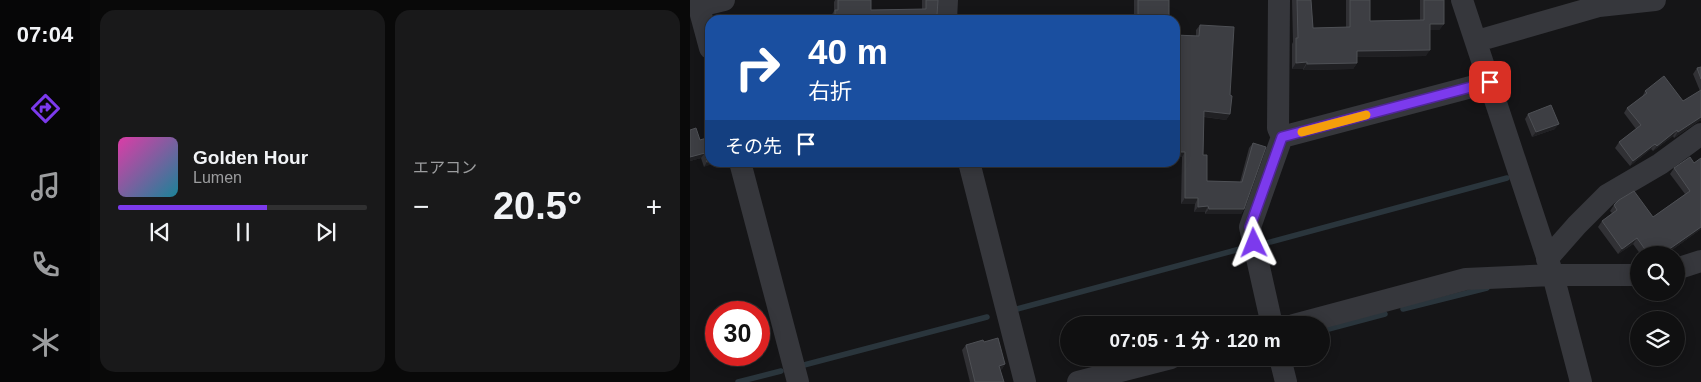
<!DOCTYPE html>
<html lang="ja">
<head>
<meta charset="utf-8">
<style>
  :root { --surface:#101011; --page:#19191a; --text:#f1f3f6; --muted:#9c9d9f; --line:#303031; --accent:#7c3aed }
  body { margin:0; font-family:Helvetica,"Noto Sans JP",sans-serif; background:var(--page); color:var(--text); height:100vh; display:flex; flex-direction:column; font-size:19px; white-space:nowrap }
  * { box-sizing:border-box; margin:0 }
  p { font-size:16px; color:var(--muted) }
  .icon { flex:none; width:28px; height:28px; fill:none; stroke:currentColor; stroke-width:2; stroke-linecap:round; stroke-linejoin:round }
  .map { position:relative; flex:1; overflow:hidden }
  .side { display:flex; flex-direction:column; gap:10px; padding:10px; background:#090909; width:600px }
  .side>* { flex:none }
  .top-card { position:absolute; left:15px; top:15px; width:475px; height:152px; border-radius:15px; box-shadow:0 2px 12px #0003,0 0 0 1px var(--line); background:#1a4fa0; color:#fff; overflow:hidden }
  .controls { position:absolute; left:940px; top:246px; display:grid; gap:10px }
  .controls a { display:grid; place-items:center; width:55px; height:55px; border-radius:50%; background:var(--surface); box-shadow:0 2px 12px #0003,0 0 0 1px var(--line); font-size:25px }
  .speed { position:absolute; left:15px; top:301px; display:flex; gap:10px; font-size:25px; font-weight:700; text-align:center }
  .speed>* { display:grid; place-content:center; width:65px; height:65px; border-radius:50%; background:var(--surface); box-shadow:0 2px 12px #0003,0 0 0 1px var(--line); line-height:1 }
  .speed .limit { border:8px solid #d22; background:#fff; color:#111 }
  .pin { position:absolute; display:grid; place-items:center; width:42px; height:42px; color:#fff; margin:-21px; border-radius:10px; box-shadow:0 2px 8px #0006 }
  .me { position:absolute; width:55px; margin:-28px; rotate:358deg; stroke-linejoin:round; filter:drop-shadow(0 0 4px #0008) }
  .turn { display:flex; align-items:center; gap:18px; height:105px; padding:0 20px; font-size:22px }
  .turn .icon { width:65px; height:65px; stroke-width:2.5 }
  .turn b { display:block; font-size:35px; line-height:42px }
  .then { display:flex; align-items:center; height:48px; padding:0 20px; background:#0003; gap:10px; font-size:19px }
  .big { font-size:38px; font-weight:700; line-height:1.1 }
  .side .card { flex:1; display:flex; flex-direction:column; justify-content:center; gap:8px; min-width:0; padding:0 18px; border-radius:15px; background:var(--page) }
  .song { display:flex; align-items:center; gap:15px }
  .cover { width:60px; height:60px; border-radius:8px; background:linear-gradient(135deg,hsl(320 70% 55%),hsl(190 70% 35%)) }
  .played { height:5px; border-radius:2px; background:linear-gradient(90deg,var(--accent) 60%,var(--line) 60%) }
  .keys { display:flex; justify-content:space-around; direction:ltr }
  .heat { display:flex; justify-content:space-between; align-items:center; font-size:28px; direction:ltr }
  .side .tiles { flex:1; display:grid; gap:10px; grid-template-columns:repeat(2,1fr) }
  .trip { position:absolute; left:370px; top:316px; width:270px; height:50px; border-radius:25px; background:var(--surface); box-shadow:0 2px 12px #0003,0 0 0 1px var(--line); font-weight:700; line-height:50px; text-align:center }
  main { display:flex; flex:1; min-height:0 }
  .tabs { display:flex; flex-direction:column; width:90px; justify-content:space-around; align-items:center; background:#060607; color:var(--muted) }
  .tabs .icon { width:35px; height:35px }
  .tabs .selected { color:var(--accent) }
  .tabs b { font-size:22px; color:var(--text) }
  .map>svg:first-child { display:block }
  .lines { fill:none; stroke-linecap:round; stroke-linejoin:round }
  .stream { stroke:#2a353c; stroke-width:5.5 }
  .minor { stroke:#36373c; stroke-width:22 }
  .wall { fill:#313135 }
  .shaded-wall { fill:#202023 }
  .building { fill:#3d3e43; stroke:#4e5055 }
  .route-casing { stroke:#51269a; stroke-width:12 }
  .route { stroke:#7c3aed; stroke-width:9 }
  .slow { stroke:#f59e0b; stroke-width:9 }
</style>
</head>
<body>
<main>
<nav class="tabs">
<b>07:04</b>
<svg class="icon selected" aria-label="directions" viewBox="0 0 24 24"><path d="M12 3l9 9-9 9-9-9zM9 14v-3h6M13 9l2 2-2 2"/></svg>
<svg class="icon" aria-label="music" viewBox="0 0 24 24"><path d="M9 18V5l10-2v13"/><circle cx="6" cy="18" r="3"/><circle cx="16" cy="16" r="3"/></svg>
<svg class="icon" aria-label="phone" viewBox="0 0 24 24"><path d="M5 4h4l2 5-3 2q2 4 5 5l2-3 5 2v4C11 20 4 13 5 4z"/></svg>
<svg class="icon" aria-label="climate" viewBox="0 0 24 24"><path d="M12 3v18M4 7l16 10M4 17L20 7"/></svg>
</nav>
<section class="side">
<div class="tiles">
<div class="card">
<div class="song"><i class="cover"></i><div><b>Golden Hour</b><p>Lumen</p></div></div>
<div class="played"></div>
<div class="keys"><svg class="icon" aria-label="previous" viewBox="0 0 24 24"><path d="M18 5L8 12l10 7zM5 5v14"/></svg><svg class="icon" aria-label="pause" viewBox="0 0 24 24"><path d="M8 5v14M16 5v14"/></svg><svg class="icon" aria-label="next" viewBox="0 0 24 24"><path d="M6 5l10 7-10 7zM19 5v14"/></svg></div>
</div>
<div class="card"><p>エアコン</p>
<div class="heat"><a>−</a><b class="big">20.5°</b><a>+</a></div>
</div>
</div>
</section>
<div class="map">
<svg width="1011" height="382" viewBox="0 0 1011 382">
  <rect width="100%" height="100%" fill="#151517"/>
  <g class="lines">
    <path class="stream" d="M 569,245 L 817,178
      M 327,309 L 550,249
      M 713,309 L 797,288
      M 631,331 L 695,314
      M 114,365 L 297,317
      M 48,382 L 91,371"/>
    <path class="minor" d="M 7,0 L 20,48
      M 772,0 L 863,275 L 891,382
      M 9,6 L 34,0
      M 256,20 L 257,0
      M 787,41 L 909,6 L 965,0
      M 592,137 L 800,82
      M 50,162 L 108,382
      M 279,162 L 335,382
      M 857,259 L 887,225 L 917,195 L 970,164 L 1011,134
      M 986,269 L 1011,261
      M 582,325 L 560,227 L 592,137 L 588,128 L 589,0
      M 604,325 L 776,279 L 863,275 L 949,275
      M 590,358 L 596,382
      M 388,382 L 481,358"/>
  </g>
  <path class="wall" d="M 145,0 L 181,0 L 181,10 L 232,9 L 232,0 L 248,0 L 247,15 L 243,20 L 141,20 L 141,16 L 144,11 L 144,2 Z
    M 444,0 L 479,0 L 479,20 L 444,20 Z
    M 602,0 L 621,0 L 623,28 L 656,27 L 656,0 L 680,0 L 680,21 L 730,20 L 730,0 L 754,0 L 754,24 L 749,30 L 740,30 L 736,56 L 667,57 L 667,63 L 663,69 L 613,70 L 613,69 L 602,69 L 602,44 L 603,42 Z
    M 510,25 L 540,95 L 540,114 L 536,120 L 514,117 L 513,155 L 517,181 L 550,182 L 559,148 L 563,143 L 554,209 L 551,214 L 515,214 L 515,212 L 504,212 L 505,204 L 491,204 L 492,157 L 485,157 L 485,93 L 486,86 L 485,86 L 485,35 L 506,36 L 506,30 Z
    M 1011,67 L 1011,121 L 1009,121 L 984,138 L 983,136 L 963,151 L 961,149 L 940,166 L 925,148 L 929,142 L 946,129 L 934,113 L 937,108 L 952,97 L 955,91 L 993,101 L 1010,91 L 1003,74 L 1007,68 Z
    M 838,114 L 865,129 L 842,137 L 835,119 Z
    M 0,130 L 10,140 L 20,162 L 14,167 L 11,158 L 0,161 Z
    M 1011,158 L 1011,229 L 975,255 L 974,255 L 972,252 L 967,255 L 951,255 L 943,244 L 928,254 L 908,227 L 912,221 L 922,213 L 920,211 L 924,205 L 963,217 L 995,194 L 980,174 L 984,168 L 1004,163 Z
    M 294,342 L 315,364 L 312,369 L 310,370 L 314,382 L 280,382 L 272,350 L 276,345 Z"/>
  <path class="shaded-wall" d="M 241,15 L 247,15 L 243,20 L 237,20 Z
    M 740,24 L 754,24 L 749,30 L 735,30 Z
    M 740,50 L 736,56 L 663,57 L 667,51 Z
    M 617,62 L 613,69 L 602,69 L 606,63 Z
    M 667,63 L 663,69 L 613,70 L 617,64 Z
    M 485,79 L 490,81 L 486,86 L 485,86 Z
    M 514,111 L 540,114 L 536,120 L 510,116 Z
    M 1011,117 L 1011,121 L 1009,121 L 984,138 L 988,132 Z
    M 869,124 L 865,129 L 842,137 L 846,132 Z
    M 987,130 L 983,136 L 963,151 L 967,146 Z
    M 965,144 L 961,149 L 940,166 L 943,161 Z
    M 485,152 L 495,152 L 492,157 L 485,157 Z
    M 15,153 L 11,158 L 0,161 L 0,157 Z
    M 20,161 L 20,162 L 28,162 L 14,167 L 17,162 Z
    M 495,198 L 508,198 L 505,204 L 491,204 Z
    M 518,206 L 515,212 L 504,212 L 508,207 Z
    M 519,209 L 554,209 L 551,214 L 515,214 Z
    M 1011,227 L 1011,229 L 975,255 L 978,250 Z
    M 947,238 L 943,244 L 928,254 L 932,249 Z
    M 975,247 L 972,252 L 967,255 L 964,255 Z
    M 315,364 L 312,369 L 306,371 L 309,366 Z"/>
  <path class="building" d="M 148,0 L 181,0 L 181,10 L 236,9 L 236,0 L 248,0 L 247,15 L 241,15 L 241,20 L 145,20 L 145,10 L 148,10 Z
    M 448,0 L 479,0 L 479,20 L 448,20 Z
    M 607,0 L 621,0 L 623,28 L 660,27 L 660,0 L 680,0 L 680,21 L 734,20 L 734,0 L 754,0 L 754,24 L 740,24 L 740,50 L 667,51 L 667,63 L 617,64 L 617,62 L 606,63 L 606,38 L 608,38 Z
    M 510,25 L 544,27 L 540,95 L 542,96 L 540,114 L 514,111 L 513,155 L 517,155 L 517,181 L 552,182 L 563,143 L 576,147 L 554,209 L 519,209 L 518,206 L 508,207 L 508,198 L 495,198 L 495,152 L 485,152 L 485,117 L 490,81 L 485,79 L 485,35 L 509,36 Z
    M 1011,67 L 1011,79 L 1007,68 Z
    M 974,76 L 993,101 L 1011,90 L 1011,117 L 988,132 L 987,130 L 967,146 L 965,144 L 943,161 L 929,142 L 951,125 L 937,108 L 957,93 L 955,91 Z
    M 861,105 L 869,124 L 846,132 L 838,114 Z
    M 6,128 L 10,140 L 20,137 L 20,161 L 17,162 L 15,153 L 0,157 L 0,130 Z
    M 1000,157 L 1004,163 L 1011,158 L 1011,227 L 978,250 L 975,247 L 964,255 L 959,255 L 947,238 L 932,249 L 912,221 L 927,210 L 924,205 L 929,200 L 944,191 L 963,217 L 1000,191 L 984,168 Z
    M 308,338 L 315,364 L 309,366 L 314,382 L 285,382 L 276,345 L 293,340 L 294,342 Z"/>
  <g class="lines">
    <defs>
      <path id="route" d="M 564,243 L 560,227 L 592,137 L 800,82"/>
    </defs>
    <use href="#route" class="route-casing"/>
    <use href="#route" class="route"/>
    <path class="slow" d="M 612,132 L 676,115"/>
  </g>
</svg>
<div class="controls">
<a><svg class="icon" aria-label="search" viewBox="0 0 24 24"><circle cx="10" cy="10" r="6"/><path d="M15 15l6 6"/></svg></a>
<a><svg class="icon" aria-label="layers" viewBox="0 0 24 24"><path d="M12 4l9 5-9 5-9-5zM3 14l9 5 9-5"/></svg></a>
</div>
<div class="speed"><div class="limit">30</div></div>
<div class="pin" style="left:800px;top:82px;background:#d93025"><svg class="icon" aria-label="arrive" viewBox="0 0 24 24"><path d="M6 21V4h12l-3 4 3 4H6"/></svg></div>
<svg class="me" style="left:564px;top:243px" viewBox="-20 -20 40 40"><path d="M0-17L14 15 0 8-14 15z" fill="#7c3aed" stroke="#fff" stroke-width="4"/></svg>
<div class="trip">07:05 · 1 分 · 120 m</div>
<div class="top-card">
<div class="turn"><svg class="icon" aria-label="right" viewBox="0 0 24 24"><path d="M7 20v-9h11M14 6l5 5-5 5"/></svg><div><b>40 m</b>右折</div></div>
<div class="then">その先<svg class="icon" aria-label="arrive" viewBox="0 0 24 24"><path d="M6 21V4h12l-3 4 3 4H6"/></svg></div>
</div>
</div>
</main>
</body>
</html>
